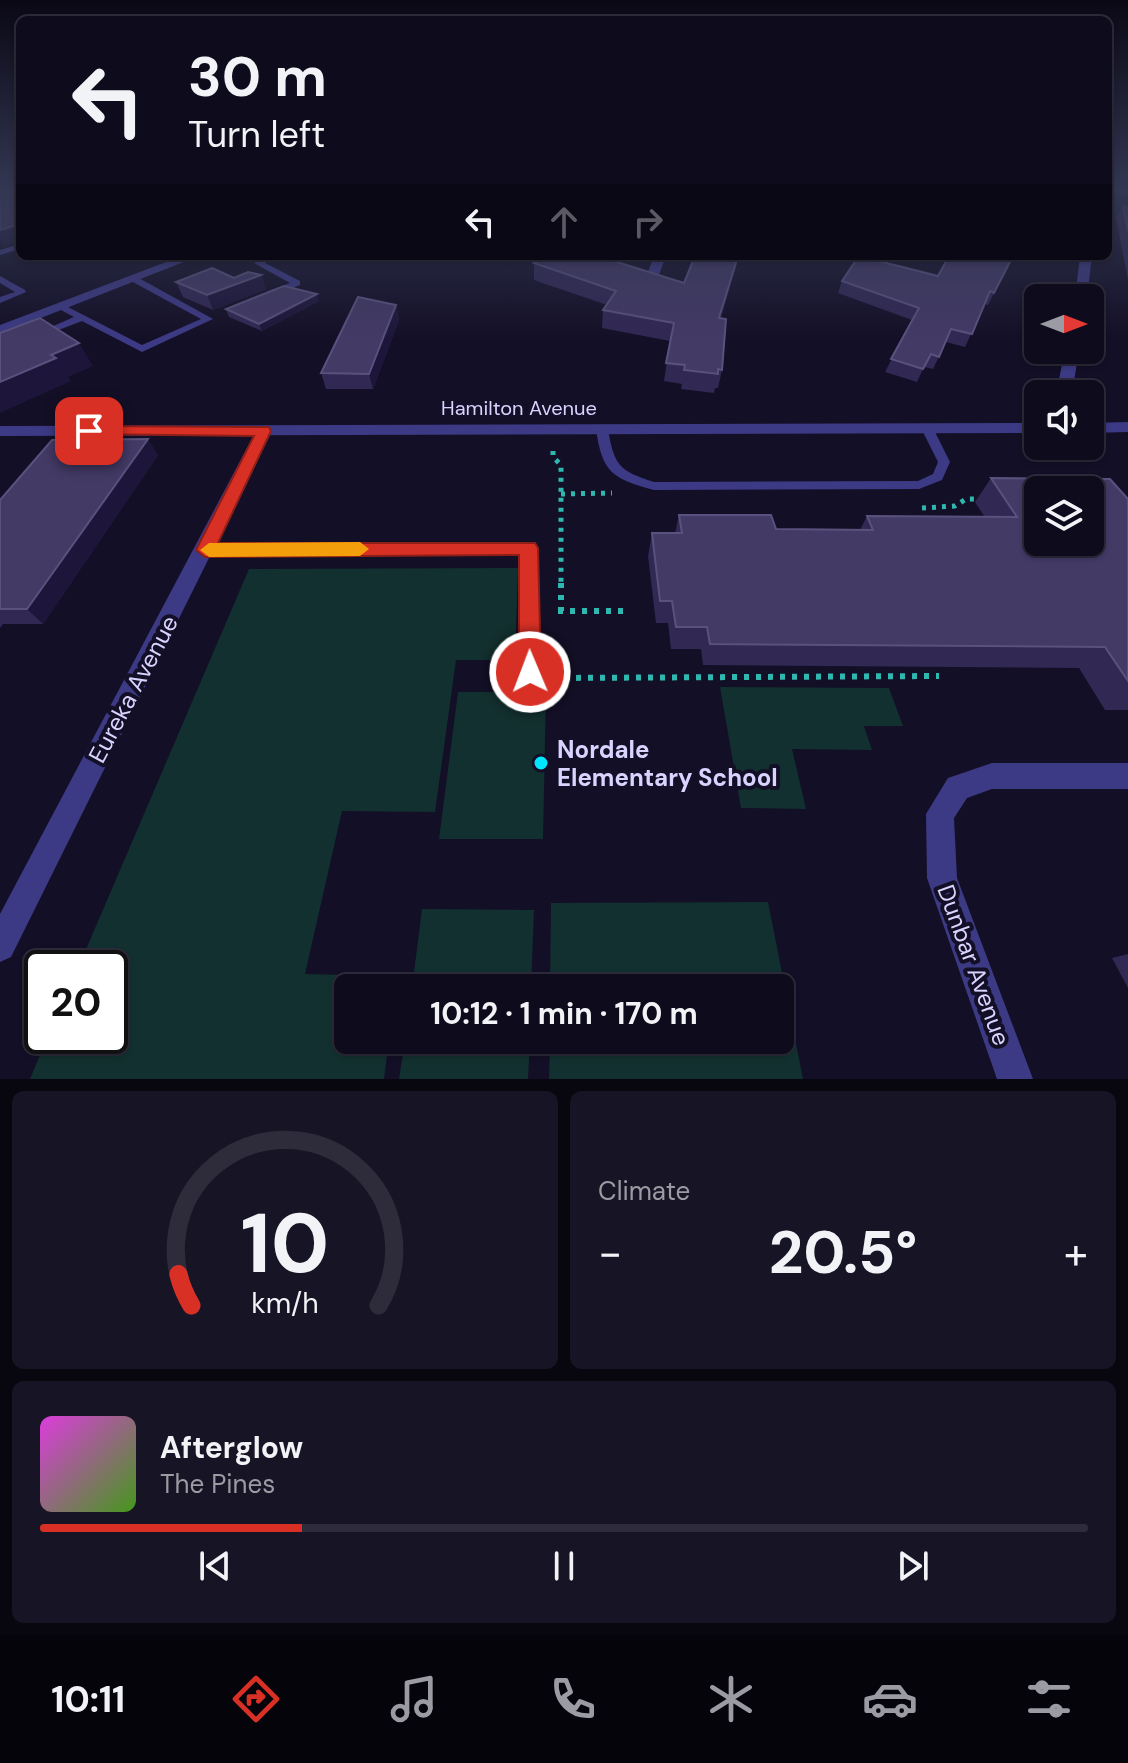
<!DOCTYPE html>
<html lang="en">
<head>
<meta charset="utf-8">
<style>
  :root { --surface:#0e0b1c; --page:#171425; --text:#f1f3f6; --muted:#9b9ba3; --line:#2e2b3b; --accent:#d93025 }
  body { margin:0; font-family:"DM Sans",sans-serif; background:var(--page); color:var(--text); height:100vh; display:flex; flex-direction:column; font-size:30px; white-space:nowrap }
  * { box-sizing:border-box; margin:0 }
  p { font-size:26px; color:var(--muted) }
  .icon { flex:none; width:44px; height:44px; fill:none; stroke:currentColor; stroke-width:2; stroke-linecap:round; stroke-linejoin:round }
  .map { position:relative; height:1079px; overflow:hidden }
  .panel { display:flex; flex-direction:column; gap:12px; padding:12px; background:#08060f; flex:1 }
  .panel>* { flex:none }
  .hud { position:absolute; left:16px; top:16px; width:1096px; height:244px; border-radius:12px; box-shadow:0 2px 6px #0004,0 0 0 2px var(--line); background:#0e0b1c; color:var(--text); overflow:hidden }
  .needle { width:52px; rotate:90deg }
  .buttons { position:absolute; left:1024px; top:284px; display:grid; gap:16px }
  .buttons a { display:grid; place-items:center; width:80px; height:80px; border-radius:12px; background:var(--surface); box-shadow:0 2px 6px #0004,0 0 0 2px var(--line); font-size:40px }
  .speed { position:absolute; left:24px; top:950px; display:flex; gap:16px; font-size:40px; font-weight:700; text-align:center }
  .speed>* { display:grid; place-content:center; width:104px; height:104px; border-radius:50%; background:var(--surface); box-shadow:0 2px 6px #0004,0 0 0 2px var(--line); line-height:1 }
  .speed .limit { border:4px solid #111; border-radius:12px; background:#fff; color:#111 }
  .pin { position:absolute; display:grid; place-items:center; width:68px; height:68px; color:#fff; margin:-34px; border-radius:16px; box-shadow:0 4px 12px #0006 }
  .me { position:absolute; width:88px; margin:-44px; rotate:359deg; stroke-linejoin:round; filter:drop-shadow(0 0 6px #0008) }
  .turn { display:flex; align-items:center; gap:28px; height:168px; padding:0 40px; font-size:36px }
  .turn .icon { width:104px; height:104px; stroke-width:2.5 }
  .turn b { display:block; font-size:56px; line-height:68px }
  .lanes { display:flex; align-items:center; height:76px; padding:0 40px; background:#0003; justify-content:center; gap:40px; direction:ltr }
  .lanes .off { opacity:.35 }
  .big { font-size:60px; font-weight:700; line-height:1.1 }
  .panel .card { flex:1; display:flex; flex-direction:column; justify-content:center; gap:12px; min-width:0; padding:0 28px; border-radius:12px; background:var(--page) }
  .panel .dial { align-items:center; gap:0 }
  .dial svg { height:208px; overflow:visible; fill:none; stroke:var(--line); stroke-width:7; stroke-linecap:round; text-anchor:middle }
  .dial text { fill:var(--text); stroke:none }
  .song { display:flex; align-items:center; gap:24px }
  .cover { width:96px; height:96px; border-radius:12px; background:linear-gradient(135deg,hsl(300 70% 55%),hsl(100 70% 35%)) }
  .played { height:8px; border-radius:4px; background:linear-gradient(90deg,var(--accent) 25%,var(--line) 25%) }
  .keys { display:flex; justify-content:space-around; direction:ltr }
  .heat { display:flex; justify-content:space-between; align-items:center; font-size:44px; direction:ltr }
  .panel .tiles { flex:1; display:grid; gap:12px; grid-template-columns:1fr 1fr }
  .card:last-child { grid-column:span 2 }
  .trip { position:absolute; left:334px; top:974px; width:460px; height:80px; border-radius:12px; background:var(--surface); box-shadow:0 2px 6px #0004,0 0 0 2px var(--line); font-weight:700; line-height:80px; text-align:center }
  .tabs { display:flex; height:128px; justify-content:space-around; align-items:center; background:#06040b; color:var(--muted) }
  .tabs .icon { width:56px; height:56px }
  .tabs .on { color:var(--accent) }
  .tabs b { font-size:36px; color:var(--text) }
  .map>svg:first-child { display:block }
  .green { fill:#12302f }
  .lines { fill:none; stroke-linecap:round; stroke-linejoin:round }
  .path-far1 { stroke:#2fb8b0; stroke-width:5; stroke-dasharray:4 6; stroke-linecap:butt }
  .path { stroke:#2fb8b0; stroke-width:6; stroke-dasharray:5 7; stroke-linecap:butt }
  .service { fill:#3d3a85; fill-rule:evenodd }
  .minor { fill:#3d3a85; fill-rule:evenodd }
  .tertiary { fill:#3d3a85; fill-rule:evenodd }
  .wall { fill:#312854 }
  .shaded-wall { fill:#1d163a }
  .building { fill:#433a66; stroke:#5a527e; stroke-width:2; fill-rule:evenodd }
  .route { fill:#d93025; stroke:#8d1f18; stroke-width:2 }
  .slow { fill:#f59e0b }
  .poi-dot { fill:#00e5ff; stroke:#130f26; stroke-width:3 }
  .labels { text-anchor:middle; dominant-baseline:central; stroke-width:8; stroke-linejoin:round; paint-order:stroke }
  .street-label { font-size:20px; fill:#d9d4ff; stroke:#130f26 }
  .near-street-label { font-size:24px; fill:#d9d4ff; stroke:#130f26 }
  .near-poi-label { font-size:24px; font-weight:bold; fill:#d9d4ff; stroke:#130f26; text-anchor:start }
</style>
</head>
<body>
<div class="map">
<svg width="1128" height="1079" viewBox="0 0 1128 1079">
  <rect width="100%" height="100%" fill="#130f26"/>
  <path class="green" d="M 518,568 L 515,660 L 456,660 L 435,812 L 342,811 L 305,974 L 398,976 L 397,988 L 348,988 L 348,1040 L 389,1040 L 384,1079 L 30,1079 L 48,1036 L 110,1036 L 110,968 L 78,968 L 249,569 Z
    M 720,687 L 889,688 L 903,726 L 864,726 L 872,750 L 792,749 L 806,809 L 741,808 Z
    M 458,692 L 546,692 L 543,839 L 439,839 Z
    M 768,902 L 803,1079 L 549,1079 L 550,1040 L 780,1040 L 780,988 L 550,988 L 551,903 Z
    M 422,909 L 534,910 L 531,988 L 412,988 Z
    M 405,1040 L 530,1040 L 528,1079 L 399,1079 Z"/>
  <g class="lines">
    <path class="path-far1" d="M 553,451 L 553,457 L 561,465 L 561,585
      M 561,494 L 612,493
      M 922,508 L 955,506 L 966,499 L 982,499"/>
    <path class="path" d="M 561,583 L 561,611
      M 558,611 L 629,611
      M 552,678 L 939,676"/>
    <path class="service" d="M 1114,189 L 1122,189 L 1128,192 L 1128,197 Z
      M 20,244 L 20,249 L 0,255 L 0,250 Z
      M 269,256 L 280,256 L 265,263 L 300,281 L 300,285 L 272,296 L 266,296 L 266,292 L 290,283 L 254,263 Z
      M 0,276 L 25,290 L 26,292 L 0,303 L 0,297 L 15,292 L 0,283 Z
      M 131,277 L 137,277 L 213,319 L 142,352 L 82,321 L 43,336 L 35,334 L 74,317 L 59,309 L 57,307 L 62,304 L 142,345 L 201,319 L 131,281 Z
      M 927,424 L 933,428 L 950,462 L 942,480 L 919,489 L 654,490 C 613,479 602,473 596,429 L 602,425 L 608,429 C 614,465 619,471 654,482 L 918,481 L 933,474 L 938,462 L 921,428 Z
      M 528,543 L 533,544 L 535,548 L 538,672 L 536,677 L 530,679 L 524,677 L 522,672 L 521,553 L 205,555 L 200,554 L 198,550 L 200,546 L 205,545 Z"/>
    <path class="minor" d="M 654,256 L 666,256 L 657,280 L 651,284 L 645,280 Z
      M 1080,256 L 1092,256 L 1087,298 L 1075,298 Z
      M 1065,350 L 1079,350 L 1072,394 L 1056,394 Z
      M 264,426 L 272,431 L 11,957 L 0,962 L 0,914 L 256,431 Z
      M 992,763 L 1128,763 L 1128,789 L 992,789 L 967,798 L 954,818 L 957,878 L 1033,1079 L 997,1079 L 927,878 L 926,814 L 948,778 Z"/>
    <path class="tertiary" d="M 182,256 L 199,256 L 0,334 L 0,325 Z
      M 1128,422 L 1128,432 L 1090,433 L 1090,423 Z
      M 1038,423 L 1038,433 L 0,436 L 0,426 Z"/>
  </g>
  <path class="wall" d="M 1123,206 L 1128,207 L 1128,280 L 1116,217 Z
    M 695,256 L 739,256 L 721,318 L 722,370 L 718,388 L 715,388 L 714,393 L 681,389 L 682,384 L 664,381 L 670,341 L 602,328 L 603,310 L 607,305 L 534,280 L 534,263 L 684,283 Z
    M 949,256 L 1034,256 L 1031,262 L 1012,258 L 988,305 L 985,304 L 965,347 L 946,342 L 933,369 L 924,367 L 917,382 L 885,372 L 912,320 L 838,293 L 842,281 L 938,276 Z
    M 261,275 L 266,289 L 213,310 L 183,297 L 176,282 Z
    M 319,301 L 262,331 L 229,317 L 226,309 Z
    M 396,305 L 399,320 L 373,389 L 326,389 L 321,373 Z
    M 158,455 L 43,624 L 3,624 L 0,628 L 0,500 Z
    M 991,478 L 1128,498 L 1128,710 L 1105,710 L 1079,668 L 703,665 L 701,649 L 671,649 L 668,623 L 656,623 L 648,556 L 652,533 L 675,533 L 679,515 L 776,529 L 860,530 L 867,516 L 984,516 L 975,502 Z
    M 1128,954 L 1128,988 L 1112,958 Z"/>
  <path class="shaded-wall" d="M 20,224 L 20,241 L 4,246 L 0,240 L 0,230 Z
    M 738,256 L 739,256 L 716,335 L 719,318 Z
    M 261,275 L 266,289 L 213,310 L 207,295 Z
    M 317,294 L 319,301 L 262,331 L 259,324 Z
    M 396,305 L 399,320 L 373,389 L 369,374 Z
    M 79,343 L 93,366 L 68,377 L 71,381 L 0,413 L 0,382 L 51,355 Z
    M 148,439 L 158,455 L 43,624 L 27,609 Z"/>
  <path class="building" d="M 0,189 L 20,189 L 20,224 L 0,230 Z
    M 1123,206 L 1128,207 L 1128,231 Z
    M 547,256 L 598,256 L 684,283 L 695,256 L 738,256 L 719,318 L 726,319 L 722,370 L 718,369 L 718,374 L 684,370 L 685,365 L 666,363 L 674,323 L 603,310 L 616,291 L 534,263 Z
    M 859,256 L 938,276 L 949,256 L 1013,256 L 994,293 L 990,291 L 972,334 L 951,329 L 939,357 L 931,354 L 923,369 L 891,359 L 919,308 L 842,281 Z
    M 212,268 L 234,278 L 248,272 L 261,275 L 207,295 L 176,282 Z
    M 284,286 L 317,294 L 259,324 L 226,309 Z
    M 358,297 L 396,305 L 369,374 L 321,373 Z
    M 40,318 L 79,343 L 51,355 L 56,358 L 0,382 L 0,333 Z
    M 148,439 L 27,609 L 0,609 L 0,500 L 52,440 Z
    M 991,478 L 1110,479 L 1127,498 L 1128,498 L 1128,681 L 1105,647 L 710,644 L 707,627 L 676,627 L 672,601 L 660,601 L 652,533 L 682,533 L 679,515 L 771,515 L 776,529 L 873,530 L 867,516 L 1017,517 ZM 1038,490 L 1090,490 L 1090,542 L 1038,542 Z"/>
  <linearGradient id="sky" x2="0" y2="1"><stop stop-color="#0a0815"/><stop offset="0.56" stop-color="#333752"/><stop offset="1" stop-color="#333752" stop-opacity="0"/></linearGradient>
  <rect width="1128" height="340" fill="url(#sky)"/>
  <path class="route" d="M 89,426 L 269,427 L 271,431 L 218,543 L 535,543 L 538,548 L 541,672 L 538,679 L 530,682 L 523,679 L 519,672 L 519,555 L 205,557 L 196,550 L 254,436 L 83,434 L 83,427 Z"/>
  <path class="slow" d="M 360,542 L 369,549 L 360,556 L 209,557 L 200,550 L 209,543 Z"/>
  <circle class="poi-dot" cx="541" cy="763" r="8"/>
  <g class="labels">
    <g class="street-label">
      <text x="519" y="408">Hamilton Avenue</text>
    </g>
    <g class="near-street-label">
      <text transform="translate(133 689) rotate(-62)">Eureka Avenue</text>
      <text transform="translate(974 965) rotate(70)">Dunbar Avenue</text>
    </g>
    <g class="near-poi-label">
      <text x="557" y="749">Nordale<tspan x="557" dy="28">Elementary School</tspan></text>
    </g>
  </g>
</svg>
<div class="buttons">
<a><svg class="needle" viewBox="-14 -14 28 28"><path d="M0-13l5 13h-10z" fill="#e53935"/><path d="M0 13l5-13h-10z" fill="#9b9ba3"/></svg></a>
<a><svg class="icon" aria-label="sound" viewBox="0 0 24 24"><path d="M4 9h4l5-4v14l-5-4H4zM17 9q2 3 0 6"/></svg></a>
<a><svg class="icon" aria-label="layers" viewBox="0 0 24 24"><path d="M12 4l9 5-9 5-9-5zM3 14l9 5 9-5"/></svg></a>
</div>
<div class="speed"><div class="limit">20</div></div>
<div class="pin" style="left:89px;top:431px;background:#d93025"><svg class="icon" aria-label="arrive" viewBox="0 0 24 24"><path d="M6 21V4h12l-3 4 3 4H6"/></svg></div>
<svg class="me" style="left:530px;top:672px" viewBox="-20 -20 40 40"><circle r="17" fill="#d93025" stroke="#fff" stroke-width="3"/><path d="M0-11L8 9 0 5-8 9z" fill="#fff"/></svg>
<div class="trip">10:12 · 1 min · 170 m</div>
<div class="hud">
<div class="turn"><svg class="icon" aria-label="left" viewBox="0 0 24 24"><path d="M17 20v-9H6M10 6l-5 5 5 5"/></svg><div><b>30 m</b>Turn left</div></div>
<div class="lanes"><svg class="icon" aria-label="left" viewBox="0 0 24 24"><path d="M17 20v-9H6M10 6l-5 5 5 5"/></svg><svg class="icon off" aria-label="ahead" viewBox="0 0 24 24"><path d="M12 20V5M6 11l6-6 6 6"/></svg><svg class="icon off" aria-label="right" viewBox="0 0 24 24"><path d="M7 20v-9h11M14 6l5 5-5 5"/></svg></div>
</div>
</div>
<section class="panel">
<div class="tiles">
<div class="card dial"><svg viewBox="0 0 100 80">
<path d="M14 69A42 42 0 1 1 86 69"/>
<path d="M14 69A42 42 0 0 1 9 57" stroke="#d93025"/>
<text x="50" y="56" font-size="32" font-weight="700">10</text>
<text x="50" y="72" font-size="11">km/h</text>
</svg></div>
<div class="card"><p>Climate</p>
<div class="heat"><a>−</a><b class="big">20.5°</b><a>+</a></div>
</div>
<div class="card">
<div class="song"><i class="cover"></i><div><b>Afterglow</b><p>The Pines</p></div></div>
<div class="played"></div>
<div class="keys"><svg class="icon" aria-label="previous" viewBox="0 0 24 24"><path d="M18 5L8 12l10 7zM5 5v14"/></svg><svg class="icon" aria-label="pause" viewBox="0 0 24 24"><path d="M8 5v14M16 5v14"/></svg><svg class="icon" aria-label="next" viewBox="0 0 24 24"><path d="M6 5l10 7-10 7zM19 5v14"/></svg></div>
</div>
</div>
</section>
<nav class="tabs">
<b>10:11</b>
<svg class="icon on" aria-label="directions" viewBox="0 0 24 24"><path d="M12 3l9 9-9 9-9-9zM9 14v-3h6M13 9l2 2-2 2"/></svg>
<svg class="icon" aria-label="music" viewBox="0 0 24 24"><path d="M9 18V5l10-2v13"/><circle cx="6" cy="18" r="3"/><circle cx="16" cy="16" r="3"/></svg>
<svg class="icon" aria-label="phone" viewBox="0 0 24 24"><path d="M5 4h4l2 5-3 2q2 4 5 5l2-3 5 2v4C11 20 4 13 5 4z"/></svg>
<svg class="icon" aria-label="climate" viewBox="0 0 24 24"><path d="M12 3v18M4 7l16 10M4 17L20 7"/></svg>
<svg class="icon" aria-label="car" viewBox="0 0 24 24"><path d="M5 17H2v-5l4-1 3-4h7l3 4 3 1v5h-3M9 17h6M6 11h13"/><circle cx="7" cy="17" r="2"/><circle cx="17" cy="17" r="2"/></svg>
<svg class="icon" aria-label="filters" viewBox="0 0 24 24"><path d="M4 7h16M4 17h16"/><circle cx="9" cy="7" r="2"/><circle cx="15" cy="17" r="2"/></svg>
</nav>
</body>
</html>
